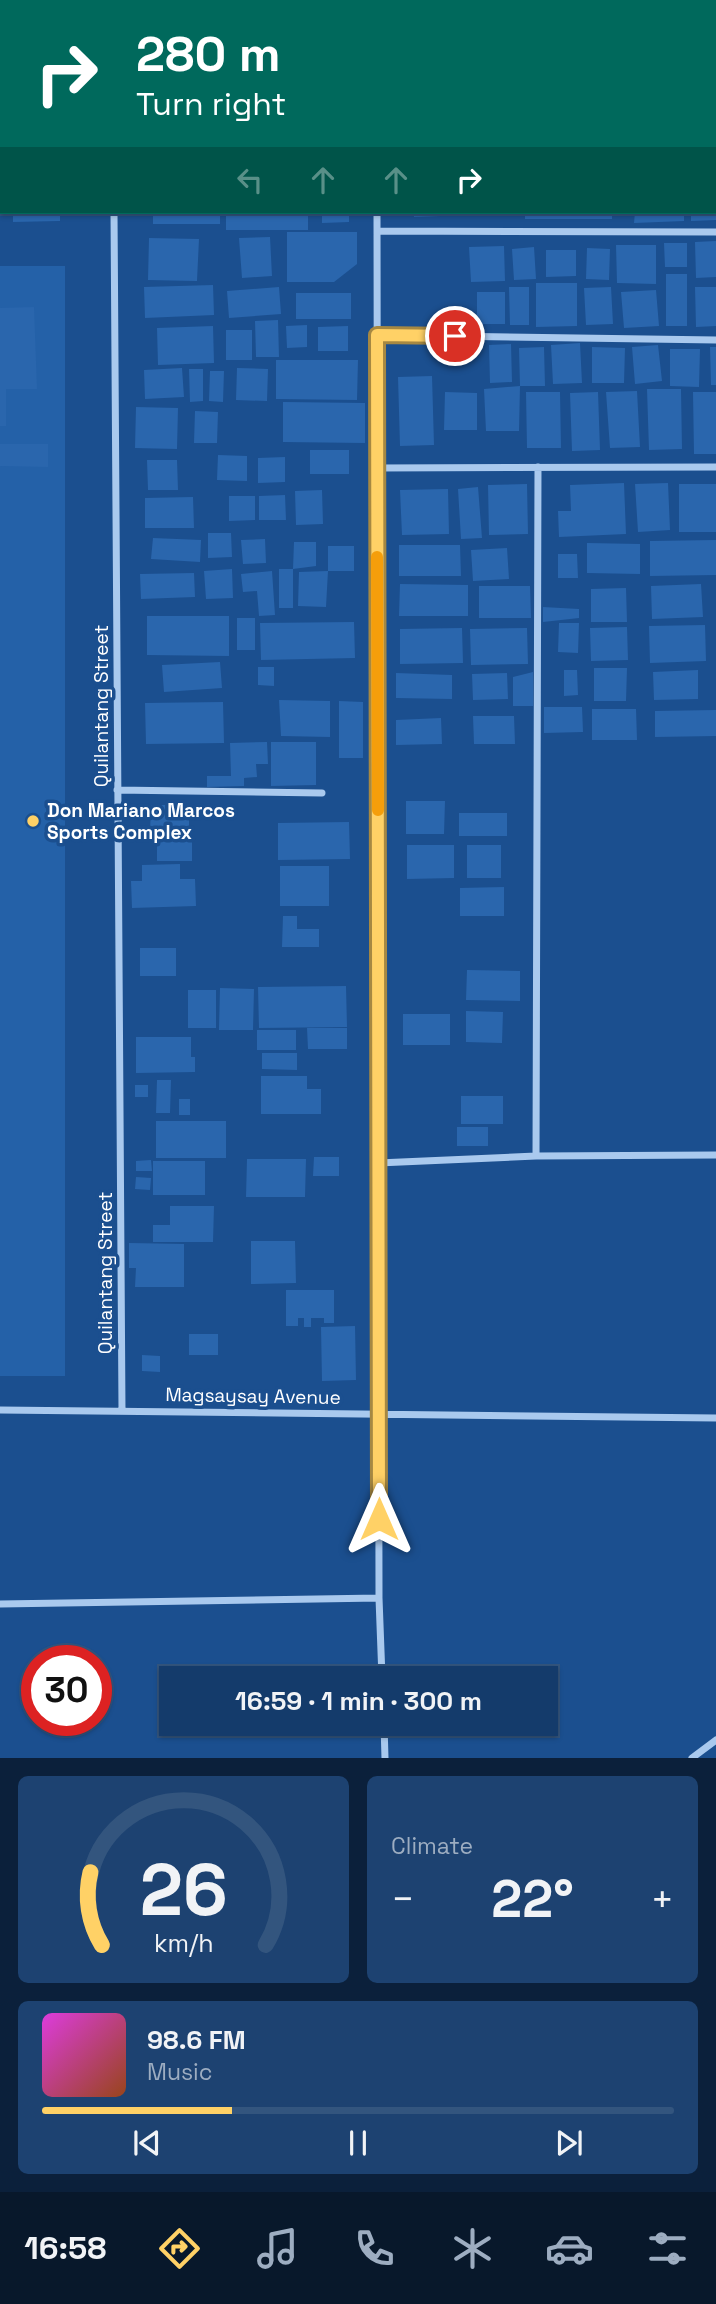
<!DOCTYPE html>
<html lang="en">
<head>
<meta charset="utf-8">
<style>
  :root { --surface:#143b6b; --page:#1d4271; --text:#f1f3f6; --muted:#9dadc1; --line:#33557e; --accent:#ffd166 }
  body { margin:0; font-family:"Space Grotesk",sans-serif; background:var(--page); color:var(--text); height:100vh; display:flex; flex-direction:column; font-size:26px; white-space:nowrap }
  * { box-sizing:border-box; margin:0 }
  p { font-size:23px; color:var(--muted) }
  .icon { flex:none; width:38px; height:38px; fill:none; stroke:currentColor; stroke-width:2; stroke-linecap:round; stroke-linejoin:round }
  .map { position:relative; height:1758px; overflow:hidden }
  .sheet { display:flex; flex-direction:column; gap:18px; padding:18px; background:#0b203b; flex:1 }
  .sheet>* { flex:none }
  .top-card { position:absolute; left:0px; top:0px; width:718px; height:214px; box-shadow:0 2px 5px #0004,0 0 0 2px var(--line); background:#00695c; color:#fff; overflow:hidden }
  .speed { position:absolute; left:21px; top:1645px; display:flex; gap:14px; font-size:35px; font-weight:700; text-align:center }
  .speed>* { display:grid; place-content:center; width:91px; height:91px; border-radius:50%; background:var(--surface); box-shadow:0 2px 5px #0004,0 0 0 2px var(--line); line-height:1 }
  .speed .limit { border:10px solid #d22; background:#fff; color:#111 }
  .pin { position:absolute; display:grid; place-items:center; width:60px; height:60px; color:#fff; margin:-30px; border:4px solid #fff; border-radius:50%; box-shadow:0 2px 7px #0007 }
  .me { position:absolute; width:77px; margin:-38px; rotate:0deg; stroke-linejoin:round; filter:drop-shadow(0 0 5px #0008) }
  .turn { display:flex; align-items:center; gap:24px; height:147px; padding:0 21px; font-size:32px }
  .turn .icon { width:91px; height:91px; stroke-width:2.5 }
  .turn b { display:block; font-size:49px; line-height:60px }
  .lanes { display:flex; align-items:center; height:66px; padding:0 21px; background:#0003; justify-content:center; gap:35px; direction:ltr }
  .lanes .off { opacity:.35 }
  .big { font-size:52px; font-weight:700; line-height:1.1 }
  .sheet .card { flex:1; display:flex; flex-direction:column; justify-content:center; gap:10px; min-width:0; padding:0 24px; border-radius:10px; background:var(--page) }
  .sheet .dial { align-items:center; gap:0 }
  .dial svg { height:182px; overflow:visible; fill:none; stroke:var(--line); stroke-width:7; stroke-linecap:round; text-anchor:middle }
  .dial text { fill:var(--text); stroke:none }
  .song { display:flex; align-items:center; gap:21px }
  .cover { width:84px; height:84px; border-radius:10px; background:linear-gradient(135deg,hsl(300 70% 55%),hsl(20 70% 35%)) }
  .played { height:7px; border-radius:4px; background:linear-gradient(90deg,var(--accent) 30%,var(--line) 30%) }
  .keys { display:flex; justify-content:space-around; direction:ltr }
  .heat { display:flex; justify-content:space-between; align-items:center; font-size:38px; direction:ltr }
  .sheet .tiles { flex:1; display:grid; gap:18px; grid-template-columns:1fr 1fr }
  .card:last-child { grid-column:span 2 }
  .trip { position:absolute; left:159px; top:1666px; width:399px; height:70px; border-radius:0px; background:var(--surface); box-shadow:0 2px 5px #0004,0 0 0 2px var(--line); font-weight:700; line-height:70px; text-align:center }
  .menu { display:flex; height:112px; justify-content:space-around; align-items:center; background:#08182b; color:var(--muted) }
  .menu .icon { width:49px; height:49px }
  .menu .on { color:var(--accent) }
  .menu b { font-size:32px; color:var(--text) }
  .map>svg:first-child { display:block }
  .green { fill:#2461a8 }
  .building { fill:#2a66ad }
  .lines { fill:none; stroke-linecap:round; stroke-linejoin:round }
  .lane { stroke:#a9c9ee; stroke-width:5 }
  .street { stroke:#a9c9ee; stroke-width:7 }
  .route-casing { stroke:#a68842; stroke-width:18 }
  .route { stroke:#ffd166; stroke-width:12 }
  .slow { stroke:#f59e0b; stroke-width:12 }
  .poi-dot { fill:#ffd166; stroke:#1b4f8f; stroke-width:2.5 }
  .labels { text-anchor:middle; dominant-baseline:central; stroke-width:7; stroke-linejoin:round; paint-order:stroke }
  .street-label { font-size:19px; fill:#fff; stroke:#1b4f8f }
  .poi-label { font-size:19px; font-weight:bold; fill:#fff; stroke:#1b4f8f; text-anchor:start }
</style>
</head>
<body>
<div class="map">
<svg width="716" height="1758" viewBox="0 0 716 1758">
  <rect width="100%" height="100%" fill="#1b4f8f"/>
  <path class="green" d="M 0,266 L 65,266 L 65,1376 L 0,1376 Z"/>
  <path class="building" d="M 13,212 L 60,212 L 60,221 L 13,222 Z
    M 153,212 L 220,212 L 220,224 L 153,224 Z
    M 226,212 L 308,212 L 308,230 L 226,230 Z
    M 322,212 L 349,212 L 349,222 L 322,223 Z
    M 414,212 L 468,212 L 468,215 L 414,217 Z
    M 525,212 L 612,212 L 612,219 L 525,219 Z
    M 635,212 L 684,212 L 684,221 L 634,223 Z
    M 691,212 L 716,212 L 716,220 L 691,221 Z
    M 287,232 L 357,232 L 357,264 L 334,282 L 287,282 Z
    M 270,237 L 272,276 L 242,278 L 239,238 Z
    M 149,238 L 199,239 L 197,281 L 148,280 Z
    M 716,241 L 716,277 L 696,278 L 695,242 Z
    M 664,243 L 687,243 L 687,267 L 665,267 Z
    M 616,245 L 656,245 L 656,284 L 617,283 Z
    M 504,246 L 505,281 L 471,282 L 469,247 Z
    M 534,247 L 536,279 L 514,280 L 512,249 Z
    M 587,248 L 610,249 L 609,280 L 586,279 Z
    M 546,250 L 576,250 L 576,276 L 546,277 Z
    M 666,274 L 687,274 L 687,326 L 666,326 Z
    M 536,283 L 577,283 L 577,326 L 536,327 Z
    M 213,285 L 214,315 L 145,318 L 144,287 Z
    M 279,287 L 281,314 L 229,318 L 227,291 Z
    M 509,287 L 529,287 L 529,325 L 510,325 Z
    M 611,287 L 613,324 L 586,325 L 584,288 Z
    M 695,287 L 716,287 L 716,326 L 696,327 Z
    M 656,290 L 659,326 L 624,328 L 621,292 Z
    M 477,292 L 505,292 L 505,324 L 477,324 Z
    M 296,293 L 351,293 L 351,319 L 296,319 Z
    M 34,307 L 37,389 L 6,389 L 6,426 L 0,426 L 0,308 Z
    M 278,320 L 279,357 L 256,357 L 255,321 Z
    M 307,325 L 307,347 L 287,348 L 286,326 Z
    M 213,326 L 214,363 L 158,365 L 157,328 Z
    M 348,326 L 348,351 L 318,351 L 318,327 Z
    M 226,330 L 252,330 L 252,360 L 226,360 Z
    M 580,343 L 582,383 L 553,384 L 551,345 Z
    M 511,344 L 512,382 L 490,383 L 489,345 Z
    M 658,345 L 662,381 L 635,384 L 632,347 Z
    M 544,347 L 545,386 L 520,386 L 519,348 Z
    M 592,347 L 625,348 L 624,383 L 592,383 Z
    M 710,347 L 716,347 L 716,385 L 711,385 Z
    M 670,349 L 700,349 L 699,387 L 670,386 Z
    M 276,360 L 358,360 L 357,400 L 276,399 Z
    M 182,368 L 184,397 L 145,399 L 144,370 Z
    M 237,368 L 268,369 L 267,401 L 236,400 Z
    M 189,369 L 203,369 L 203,401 L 190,402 Z
    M 210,371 L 224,371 L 223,402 L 209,401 Z
    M 432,376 L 434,445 L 400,446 L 398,377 Z
    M 520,386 L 519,431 L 486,431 L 484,389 Z
    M 647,389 L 681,389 L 682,449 L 649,450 Z
    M 637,391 L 640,447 L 610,448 L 606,392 Z
    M 445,392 L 477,393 L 477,430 L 444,430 Z
    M 526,392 L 560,392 L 561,448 L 527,448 Z
    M 598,392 L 600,450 L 572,451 L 570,393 Z
    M 693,392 L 716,392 L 716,454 L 694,454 Z
    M 283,402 L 365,403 L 365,443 L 283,442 Z
    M 136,407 L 178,408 L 177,449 L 135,448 Z
    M 195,411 L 218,412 L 217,443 L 194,443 Z
    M 0,444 L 48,444 L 48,467 L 0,466 Z
    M 310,450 L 349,450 L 349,474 L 310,474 Z
    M 218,455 L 247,456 L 247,481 L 217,480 Z
    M 285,457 L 285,482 L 258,483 L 258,458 Z
    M 147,460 L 177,460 L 178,490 L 148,490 Z
    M 624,483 L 626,534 L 559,537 L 558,511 L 571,511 L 570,485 Z
    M 668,483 L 670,530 L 638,532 L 635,484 Z
    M 527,484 L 528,534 L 489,535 L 488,485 Z
    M 679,484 L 716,484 L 716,532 L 679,532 Z
    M 478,487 L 482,538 L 461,539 L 458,489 Z
    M 448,489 L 449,534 L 402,535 L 400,490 Z
    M 322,490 L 323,524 L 296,525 L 295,491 Z
    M 285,495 L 286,520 L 259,520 L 259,496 Z
    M 229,496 L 255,496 L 255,520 L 229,521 Z
    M 193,497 L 194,528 L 145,528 L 145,498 Z
    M 208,533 L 231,533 L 232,557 L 208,558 Z
    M 153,538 L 201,540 L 200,562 L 151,559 Z
    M 265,539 L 266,563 L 243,564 L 241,540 Z
    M 716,540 L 716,575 L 650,576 L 650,541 Z
    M 294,542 L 316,542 L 316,566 L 293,569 Z
    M 587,543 L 640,544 L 640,574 L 587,573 Z
    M 399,545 L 460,545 L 461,576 L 399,576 Z
    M 328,546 L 354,546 L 354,571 L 328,571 Z
    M 507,548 L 509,579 L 473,581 L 471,550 Z
    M 558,554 L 577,554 L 578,578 L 558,578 Z
    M 232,569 L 233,598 L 206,599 L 204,571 Z
    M 279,569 L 293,569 L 293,608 L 279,608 Z
    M 272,571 L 275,615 L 259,616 L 257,591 L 243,592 L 241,574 Z
    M 328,571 L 326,607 L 298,606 L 299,572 Z
    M 194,573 L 195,597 L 141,599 L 140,574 Z
    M 400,584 L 468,585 L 468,616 L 399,616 Z
    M 701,584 L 703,617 L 652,619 L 651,586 Z
    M 479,586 L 530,586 L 531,618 L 479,618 Z
    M 626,588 L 627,622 L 591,622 L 591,589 Z
    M 543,607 L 579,609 L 579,618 L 543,622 Z
    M 147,616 L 229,616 L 229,656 L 147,655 Z
    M 237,618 L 255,618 L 255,650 L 237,650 Z
    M 354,622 L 355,658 L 261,660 L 260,623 Z
    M 559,623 L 579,623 L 578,653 L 558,652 Z
    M 705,625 L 706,661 L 650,663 L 649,626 Z
    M 627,627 L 628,660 L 591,661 L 590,628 Z
    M 462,628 L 463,663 L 400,664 L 400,629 Z
    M 527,628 L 528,664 L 471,665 L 470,629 Z
    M 220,662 L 222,688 L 164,692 L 162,665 Z
    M 258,667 L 274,667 L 274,686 L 258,685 Z
    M 594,668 L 627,668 L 626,701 L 594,701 Z
    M 564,670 L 577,670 L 578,695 L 564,696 Z
    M 698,670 L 698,699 L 654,700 L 653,672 Z
    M 533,672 L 533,706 L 513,706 L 513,677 Z
    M 396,673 L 452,675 L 452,699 L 396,698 Z
    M 507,673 L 508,699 L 473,700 L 472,674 Z
    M 279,700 L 330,701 L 330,737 L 281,736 Z
    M 339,701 L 363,702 L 363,758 L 339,758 Z
    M 223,702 L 224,743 L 146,744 L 145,703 Z
    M 544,707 L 582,707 L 583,732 L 544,733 Z
    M 592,709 L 636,709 L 637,740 L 592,740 Z
    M 716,710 L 716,736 L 655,737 L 655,711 Z
    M 473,716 L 514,716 L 515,744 L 474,744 Z
    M 441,718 L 442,744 L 396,745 L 396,720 Z
    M 267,742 L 268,764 L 256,764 L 257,777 L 244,778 L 244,786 L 207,787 L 207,776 L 231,776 L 230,743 Z
    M 271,742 L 316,742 L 316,785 L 271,786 Z
    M 406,801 L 445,801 L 444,834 L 406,834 Z
    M 151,805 L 189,805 L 189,832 L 150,832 Z
    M 459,813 L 507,813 L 507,836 L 459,836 Z
    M 349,822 L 350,859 L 278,860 L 278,823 Z
    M 157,837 L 192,837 L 192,861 L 157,861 Z
    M 407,845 L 454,845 L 454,878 L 407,879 Z
    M 467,845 L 501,845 L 501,878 L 467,878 Z
    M 180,864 L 180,879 L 195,879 L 196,906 L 132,908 L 131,881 L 142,881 L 142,865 Z
    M 280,866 L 329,866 L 329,906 L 280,906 Z
    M 504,887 L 504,916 L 460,916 L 460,888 Z
    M 283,916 L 297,916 L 297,929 L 319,929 L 319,947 L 282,947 Z
    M 140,948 L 176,948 L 176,976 L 140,976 Z
    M 467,970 L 520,971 L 520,1001 L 466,1000 Z
    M 346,986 L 347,1027 L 259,1028 L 258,987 Z
    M 220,988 L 254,989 L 253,1030 L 219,1030 Z
    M 188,990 L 216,990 L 216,1028 L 188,1028 Z
    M 466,1011 L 503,1012 L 502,1043 L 466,1042 Z
    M 403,1014 L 450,1014 L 450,1045 L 403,1045 Z
    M 307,1028 L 347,1028 L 347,1049 L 308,1049 Z
    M 257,1030 L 296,1030 L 296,1050 L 257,1050 Z
    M 136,1037 L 191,1037 L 191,1057 L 195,1057 L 195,1072 L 136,1073 Z
    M 262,1053 L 297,1053 L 297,1070 L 262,1069 Z
    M 261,1076 L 307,1076 L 307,1089 L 321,1089 L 321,1114 L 261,1114 Z
    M 157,1080 L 171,1080 L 170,1113 L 156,1113 Z
    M 135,1085 L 148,1085 L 148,1097 L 135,1097 Z
    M 461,1096 L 503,1096 L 503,1124 L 461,1124 Z
    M 179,1099 L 190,1099 L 190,1115 L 179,1115 Z
    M 156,1121 L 226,1121 L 226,1158 L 156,1158 Z
    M 457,1127 L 488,1127 L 488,1146 L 457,1146 Z
    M 314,1157 L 339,1157 L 339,1176 L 313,1176 Z
    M 247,1159 L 306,1159 L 305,1197 L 246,1197 Z
    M 151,1160 L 152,1171 L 136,1171 L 136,1161 Z
    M 153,1161 L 205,1161 L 205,1195 L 153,1195 Z
    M 136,1177 L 151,1178 L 150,1190 L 135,1189 Z
    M 170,1206 L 214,1206 L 213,1242 L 153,1242 L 153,1225 L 170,1225 Z
    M 251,1241 L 295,1241 L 296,1283 L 251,1284 Z
    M 129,1243 L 184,1244 L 184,1287 L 135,1287 L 136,1268 L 129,1268 Z
    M 286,1290 L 334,1290 L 334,1323 L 324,1323 L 324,1318 L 311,1318 L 311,1327 L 304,1327 L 304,1318 L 298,1318 L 298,1326 L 286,1326 Z
    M 355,1326 L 356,1380 L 322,1381 L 321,1327 Z
    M 189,1334 L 218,1334 L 218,1355 L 189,1355 Z
    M 142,1355 L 160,1356 L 160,1372 L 142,1371 Z"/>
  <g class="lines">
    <path class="lane" d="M 0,57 L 2,58"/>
    <path class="street" d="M 111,0 L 111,2
      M 376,0 L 376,2
      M 114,212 L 122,1410
      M 377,212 L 379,1598 L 382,1678
      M 377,231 L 716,232
      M 377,335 L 716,340
      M 377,468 L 716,467
      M 117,790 L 322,793
      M 536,1156 L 538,467
      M 378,1163 L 536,1156 L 716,1155
      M 0,1410 L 716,1418
      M 0,1604 L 379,1598
      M 384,1724 L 385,1758
      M 692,1758 L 716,1740"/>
  </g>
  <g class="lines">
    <defs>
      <path id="route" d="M 379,1519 L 377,335 L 455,336"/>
    </defs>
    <use href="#route" class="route-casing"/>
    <use href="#route" class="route"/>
    <path class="slow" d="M 377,557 L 378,810"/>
  </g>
  <circle class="poi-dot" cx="33" cy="821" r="7"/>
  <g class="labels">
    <g class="street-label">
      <text transform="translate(101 706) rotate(-90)">Quilantang Street</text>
      <text transform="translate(105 1273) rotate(-90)">Quilantang Street</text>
      <text transform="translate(253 1396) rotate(1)">Magsaysay Avenue</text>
    </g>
    <g class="poi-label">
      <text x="47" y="810">Don Mariano Marcos<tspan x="47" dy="22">Sports Complex</tspan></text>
    </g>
  </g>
</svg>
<div class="speed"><div class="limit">30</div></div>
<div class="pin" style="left:455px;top:336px;background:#d93025"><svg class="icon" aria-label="arrive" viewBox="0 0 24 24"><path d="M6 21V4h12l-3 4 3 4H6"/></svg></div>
<svg class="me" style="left:379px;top:1519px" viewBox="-20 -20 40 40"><path d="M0-17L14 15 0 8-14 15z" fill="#ffd166" stroke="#fff" stroke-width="4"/></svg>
<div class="trip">16:59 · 1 min · 300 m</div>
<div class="top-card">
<div class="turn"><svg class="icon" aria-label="right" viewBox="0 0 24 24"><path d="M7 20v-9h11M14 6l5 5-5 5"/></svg><div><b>280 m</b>Turn right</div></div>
<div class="lanes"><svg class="icon off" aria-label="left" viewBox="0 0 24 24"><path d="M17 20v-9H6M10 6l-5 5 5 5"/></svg><svg class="icon off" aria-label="ahead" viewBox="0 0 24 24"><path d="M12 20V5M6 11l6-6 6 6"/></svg><svg class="icon off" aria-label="ahead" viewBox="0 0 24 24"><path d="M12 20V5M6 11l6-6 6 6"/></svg><svg class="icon" aria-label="right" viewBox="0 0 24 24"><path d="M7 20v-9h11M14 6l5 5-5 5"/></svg></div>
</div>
</div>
<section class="sheet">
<div class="tiles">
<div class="card dial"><svg viewBox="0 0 100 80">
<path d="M14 69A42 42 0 1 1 86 69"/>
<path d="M14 69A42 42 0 0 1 9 37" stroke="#ffd166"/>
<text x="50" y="56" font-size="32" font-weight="700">26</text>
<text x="50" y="72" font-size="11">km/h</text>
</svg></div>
<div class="card"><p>Climate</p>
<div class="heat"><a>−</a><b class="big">22°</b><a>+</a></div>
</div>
<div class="card">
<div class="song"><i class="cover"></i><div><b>98.6 FM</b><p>Music</p></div></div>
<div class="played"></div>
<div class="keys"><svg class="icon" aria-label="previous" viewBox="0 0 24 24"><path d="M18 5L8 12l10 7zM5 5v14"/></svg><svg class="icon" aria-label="pause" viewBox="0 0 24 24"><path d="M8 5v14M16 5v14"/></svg><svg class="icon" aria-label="next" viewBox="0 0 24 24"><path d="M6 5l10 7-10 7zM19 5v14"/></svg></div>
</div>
</div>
</section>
<nav class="menu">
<b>16:58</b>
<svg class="icon on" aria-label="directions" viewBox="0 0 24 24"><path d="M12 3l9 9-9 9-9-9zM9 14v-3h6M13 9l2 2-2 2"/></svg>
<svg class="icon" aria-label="music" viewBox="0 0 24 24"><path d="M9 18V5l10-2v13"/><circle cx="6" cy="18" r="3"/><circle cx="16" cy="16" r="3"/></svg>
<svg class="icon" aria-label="phone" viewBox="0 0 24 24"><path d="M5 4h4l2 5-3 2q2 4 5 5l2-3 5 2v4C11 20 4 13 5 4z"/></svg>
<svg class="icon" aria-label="climate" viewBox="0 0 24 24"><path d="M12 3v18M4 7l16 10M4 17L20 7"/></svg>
<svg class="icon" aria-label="car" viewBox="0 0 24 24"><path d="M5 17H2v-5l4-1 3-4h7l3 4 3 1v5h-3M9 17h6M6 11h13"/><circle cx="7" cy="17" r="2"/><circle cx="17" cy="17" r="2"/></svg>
<svg class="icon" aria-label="filters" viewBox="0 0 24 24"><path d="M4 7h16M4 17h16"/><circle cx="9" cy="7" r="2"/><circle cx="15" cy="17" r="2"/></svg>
</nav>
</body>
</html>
